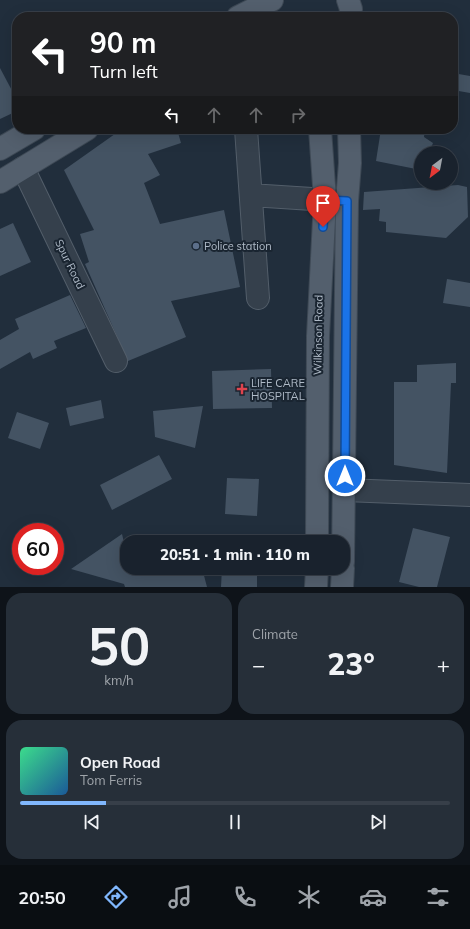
<!DOCTYPE html>
<html lang="en">
<head>
<meta charset="utf-8">
<style>
  :root { --surface:#19222d; --page:#262f39; --text:#f1f3f6; --muted:#9fa4aa; --line:#373f49; --accent:#80b7fd }
  body { margin:0; font-family:Mulish,sans-serif; background:var(--page); color:var(--text); height:100vh; display:flex; flex-direction:column; font-size:15px; white-space:nowrap }
  * { box-sizing:border-box; margin:0 }
  p { font-size:13px; color:var(--muted) }
  .icon { flex:none; width:22px; height:22px; fill:none; stroke:currentColor; stroke-width:2; stroke-linecap:round; stroke-linejoin:round }
  .map { position:relative; height:587px; overflow:hidden }
  .details { display:flex; flex-direction:column; gap:6px; padding:6px; background:#0e1319; flex:1 }
  .details>* { flex:none }
  .banner { position:absolute; left:12px; top:12px; width:446px; height:122px; border-radius:16px; box-shadow:0 4px 16px #0002,0 0 0 1px var(--line); background:#202124; color:#fff; overflow:hidden }
  .needle { width:26px; rotate:212deg }
  .controls { position:absolute; left:414px; top:146px; display:grid; gap:8px }
  .controls a { display:grid; place-items:center; width:44px; height:44px; border-radius:50%; background:var(--surface); box-shadow:0 4px 16px #0002,0 0 0 1px var(--line); font-size:20px }
  .speed { position:absolute; left:12px; top:523px; display:flex; gap:8px; font-size:20px; font-weight:700; text-align:center }
  .speed>* { display:grid; place-content:center; width:52px; height:52px; border-radius:50%; background:var(--surface); box-shadow:0 4px 16px #0002,0 0 0 1px var(--line); line-height:1 }
  .speed .limit { border:6px solid #d22; background:#fff; color:#111 }
  .pin { position:absolute; display:grid; place-items:center; width:34px; height:34px; color:#fff; margin:-41px -17px; border-radius:50% 50% 50% 0; rotate:-45deg; box-shadow:0 0 4px #0007 }
  .pin .icon { rotate:45deg }
  .me { position:absolute; width:44px; margin:-22px; rotate:0deg; stroke-linejoin:round; filter:drop-shadow(0 0 3px #0008) }
  .turn { display:flex; align-items:center; gap:14px; height:84px; padding:0 12px; font-size:18px }
  .turn .icon { width:52px; height:52px; stroke-width:2.5 }
  .turn b { display:block; font-size:28px; line-height:34px }
  .lanes { display:flex; align-items:center; height:38px; padding:0 12px; background:#0003; justify-content:center; gap:20px; direction:ltr }
  .lanes .off { opacity:.35 }
  .big { font-size:30px; font-weight:800; line-height:1.1 }
  .details .widget { flex:1; display:flex; flex-direction:column; justify-content:center; gap:6px; min-width:0; padding:0 14px; border-radius:16px; background:var(--page) }
  .details .dial { align-items:center; gap:0 }
  .dial b { font-size:52px; line-height:1 }
  .song { display:flex; align-items:center; gap:12px }
  .cover { width:48px; height:48px; border-radius:6px; background:linear-gradient(135deg,hsl(150 70% 55%),hsl(210 70% 35%)) }
  .played { height:4px; border-radius:2px; background:linear-gradient(90deg,var(--accent) 20%,var(--line) 20%) }
  .keys { display:flex; justify-content:space-around; direction:ltr }
  .heat { display:flex; justify-content:space-between; align-items:center; font-size:22px; direction:ltr }
  .details .tiles { flex:1; display:grid; gap:6px; grid-template-columns:1fr 1fr }
  .widget:last-child { grid-column:span 2 }
  .trip { position:absolute; left:120px; top:535px; width:230px; height:40px; border-radius:16px; background:var(--surface); box-shadow:0 4px 16px #0002,0 0 0 1px var(--line); font-weight:800; line-height:40px; text-align:center }
  .tabs { display:flex; height:64px; justify-content:space-around; align-items:center; background:#0a0e12; color:var(--muted) }
  .tabs .icon { width:28px; height:28px }
  .tabs .active { color:var(--accent) }
  .tabs b { font-size:18px; color:var(--text) }
  .map>svg:first-child { display:block }
  .building { fill:#445363 }
  .lines { fill:none; stroke-linecap:round; stroke-linejoin:round }
  .minor-casing { stroke:#535e6a; stroke-width:24 }
  .major-casing { stroke:#3e4955; stroke-width:24 }
  .path { stroke:#41595a; stroke-width:2.5; stroke-dasharray:3 3; stroke-linecap:butt }
  .minor { stroke:#35404c; stroke-width:22 }
  .major { stroke:#535f6d; stroke-width:22 }
  .route-casing { stroke:#114b97; stroke-width:10 }
  .route { stroke:#1a73e8; stroke-width:7 }
  .service-dot { fill:#5c6f8a; stroke:#1a2531; stroke-width:1.5 }
  .health-dot { fill:#e0444e; stroke:#1a2531; stroke-width:1.5 }
  .labels { text-anchor:middle; dominant-baseline:central; stroke-width:4; stroke-linejoin:round; paint-order:stroke }
  .poi-label { font-size:11px; fill:#b0bbc8; stroke:#1a2531; text-anchor:start }
  .street-label { font-size:11px; fill:#b0bbc8; stroke:#1a2531 }
</style>
</head>
<body>
<div class="map">
<svg width="470" height="587" viewBox="0 0 470 587">
  <rect width="100%" height="100%" fill="#212e3c"/>
  <path class="building" d="M 0,68 L 17,100 L 17,111 L 0,119 Z
    M 453,73 L 470,76 L 470,93 L 453,90 Z
    M 122,129 L 177,129 L 181,143 L 148,154 L 160,175 L 144,183 L 160,224 L 224,210 L 240,287 L 171,301 L 186,337 L 128,361 L 85,264 L 89,262 L 80,234 L 94,230 L 64,170 Z
    M 381,129 L 425,129 L 424,137 L 433,143 L 429,153 L 421,153 L 421,170 L 376,161 Z
    M 458,185 L 467,187 L 468,217 L 446,238 L 386,232 L 386,222 L 379,221 L 380,209 L 363,210 L 364,192 Z
    M 13,223 L 31,262 L 0,276 L 0,229 Z
    M 447,279 L 470,283 L 470,307 L 443,303 Z
    M 70,295 L 86,328 L 54,341 L 57,348 L 33,359 L 30,352 L 0,369 L 0,340 L 19,329 L 15,319 Z
    M 456,363 L 456,383 L 451,383 L 447,473 L 394,465 L 394,382 L 417,382 L 417,365 Z
    M 271,369 L 272,408 L 213,409 L 212,371 Z
    M 101,400 L 104,418 L 70,426 L 66,408 Z
    M 203,406 L 195,448 L 155,437 L 153,411 Z
    M 17,412 L 49,423 L 40,449 L 8,438 Z
    M 159,455 L 172,479 L 112,510 L 100,485 Z
    M 227,478 L 259,479 L 257,516 L 225,514 Z
    M 413,528 L 450,537 L 437,587 L 419,587 L 399,582 Z
    M 122,534 L 127,555 L 127,568 L 131,568 L 133,575 L 175,569 L 175,568 L 202,568 L 207,587 L 125,587 L 124,584 L 71,569 Z
    M 222,568 L 257,568 L 257,587 L 221,587 Z"/>
  <g class="lines">
    <defs>
      <path id="minor" d="M 246,129 L 258,298
        M 23,168 L 116,361
        M 251,195 L 343,201
        M 345,490 L 470,495"/>
      <path id="major" d="M 348,0 L 351,9 L 350,17
        M 238,17 L 272,0
        M 0,149 L 34,129
        M 0,182 L 87,129
        M 317,542 L 318,336 L 325,200 L 320,129
        M 343,562 L 347,201 L 350,163 L 349,129
        M 316,587 L 317,568
        M 342,587 L 343,568"/>
    </defs>
    <use href="#minor" class="minor-casing"/>
    <use href="#major" class="major-casing"/>
    <path class="path" d="M 453,106 L 455,107"/>
    <use href="#minor" class="minor"/>
    <use href="#major" class="major"/>
  </g>
  <g class="lines">
    <defs>
      <path id="route" d="M 323,227 L 325,200 L 347,201 L 345,476"/>
    </defs>
    <use href="#route" class="route-casing"/>
    <use href="#route" class="route"/>
  </g>
  <circle class="service-dot" cx="196" cy="246" r="4"/>
  <path class="health-dot" d="M240 383h4v4h4v4h-4v4h-4v-4h-4v-4h4z"/>
  <g class="labels">
    <g class="poi-label">
      <text x="204" y="246">Police station</text>
      <text x="251" y="383">LIFE CARE<tspan x="251" dy="13">HOSPITAL</tspan></text>
    </g>
    <g class="street-label">
      <text transform="translate(70 264) rotate(64)">Spur Road</text>
      <text transform="translate(318 335) rotate(-89)">Wilkinson Road</text>
    </g>
  </g>
</svg>
<div class="controls">
<a><svg class="needle" viewBox="-14 -14 28 28"><path d="M0-13l5 13h-10z" fill="#e53935"/><path d="M0 13l5-13h-10z" fill="#9fa4aa"/></svg></a>
</div>
<div class="speed"><div class="limit">60</div></div>
<div class="pin" style="left:323px;top:227px;background:#d93025"><svg class="icon" aria-label="arrive" viewBox="0 0 24 24"><path d="M6 21V4h12l-3 4 3 4H6"/></svg></div>
<svg class="me" style="left:345px;top:476px" viewBox="-20 -20 40 40"><circle r="17" fill="#1a73e8" stroke="#fff" stroke-width="3"/><path d="M0-11L8 9 0 5-8 9z" fill="#fff"/></svg>
<div class="trip">20:51 · 1 min · 110 m</div>
<div class="banner">
<div class="turn"><svg class="icon" aria-label="left" viewBox="0 0 24 24"><path d="M17 20v-9H6M10 6l-5 5 5 5"/></svg><div><b>90 m</b>Turn left</div></div>
<div class="lanes"><svg class="icon" aria-label="left" viewBox="0 0 24 24"><path d="M17 20v-9H6M10 6l-5 5 5 5"/></svg><svg class="icon off" aria-label="ahead" viewBox="0 0 24 24"><path d="M12 20V5M6 11l6-6 6 6"/></svg><svg class="icon off" aria-label="ahead" viewBox="0 0 24 24"><path d="M12 20V5M6 11l6-6 6 6"/></svg><svg class="icon off" aria-label="right" viewBox="0 0 24 24"><path d="M7 20v-9h11M14 6l5 5-5 5"/></svg></div>
</div>
</div>
<section class="details">
<div class="tiles">
<div class="widget dial"><b>50</b><p>km/h</p></div>
<div class="widget"><p>Climate</p>
<div class="heat"><a>−</a><b class="big">23°</b><a>+</a></div>
</div>
<div class="widget">
<div class="song"><i class="cover"></i><div><b>Open Road</b><p>Tom Ferris</p></div></div>
<div class="played"></div>
<div class="keys"><svg class="icon" aria-label="previous" viewBox="0 0 24 24"><path d="M18 5L8 12l10 7zM5 5v14"/></svg><svg class="icon" aria-label="pause" viewBox="0 0 24 24"><path d="M8 5v14M16 5v14"/></svg><svg class="icon" aria-label="next" viewBox="0 0 24 24"><path d="M6 5l10 7-10 7zM19 5v14"/></svg></div>
</div>
</div>
</section>
<nav class="tabs">
<b>20:50</b>
<svg class="icon active" aria-label="directions" viewBox="0 0 24 24"><path d="M12 3l9 9-9 9-9-9zM9 14v-3h6M13 9l2 2-2 2"/></svg>
<svg class="icon" aria-label="music" viewBox="0 0 24 24"><path d="M9 18V5l10-2v13"/><circle cx="6" cy="18" r="3"/><circle cx="16" cy="16" r="3"/></svg>
<svg class="icon" aria-label="phone" viewBox="0 0 24 24"><path d="M5 4h4l2 5-3 2q2 4 5 5l2-3 5 2v4C11 20 4 13 5 4z"/></svg>
<svg class="icon" aria-label="climate" viewBox="0 0 24 24"><path d="M12 3v18M4 7l16 10M4 17L20 7"/></svg>
<svg class="icon" aria-label="car" viewBox="0 0 24 24"><path d="M5 17H2v-5l4-1 3-4h7l3 4 3 1v5h-3M9 17h6M6 11h13"/><circle cx="7" cy="17" r="2"/><circle cx="17" cy="17" r="2"/></svg>
<svg class="icon" aria-label="filters" viewBox="0 0 24 24"><path d="M4 7h16M4 17h16"/><circle cx="9" cy="7" r="2"/><circle cx="15" cy="17" r="2"/></svg>
</nav>
</body>
</html>
